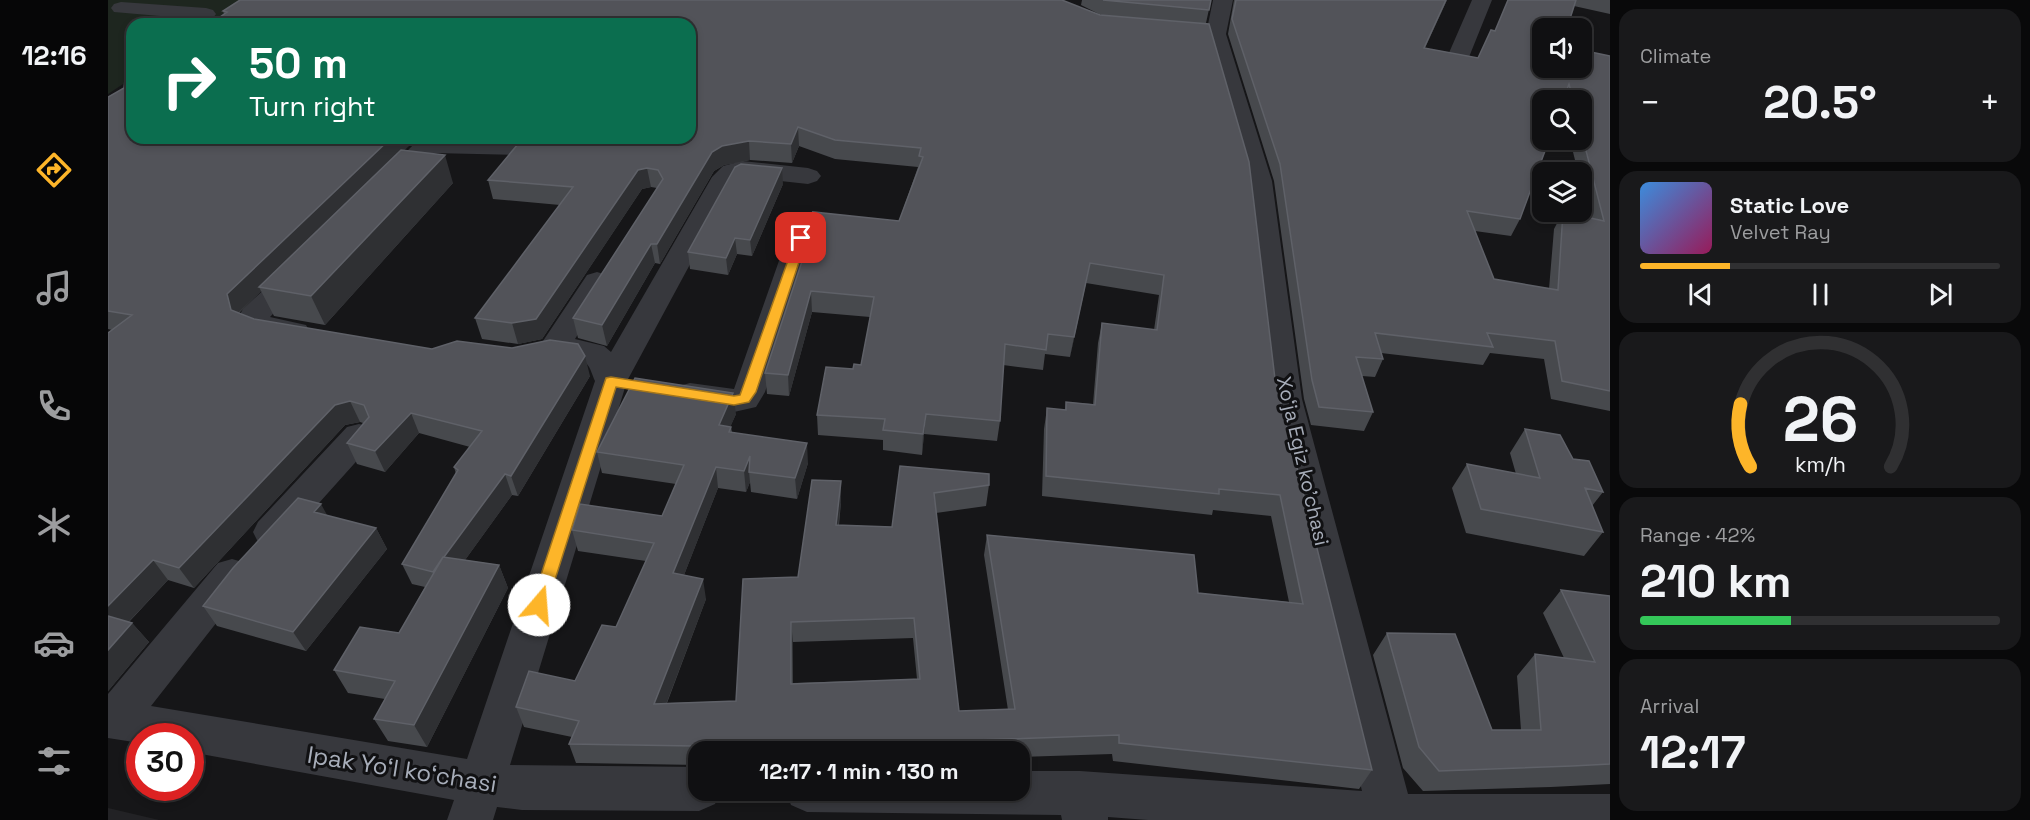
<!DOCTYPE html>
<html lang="en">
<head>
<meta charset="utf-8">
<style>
  :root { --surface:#101012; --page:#19191b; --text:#f1f3f6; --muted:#9c9d9f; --line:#303032; --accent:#fdb529 }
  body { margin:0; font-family:"Space Grotesk",sans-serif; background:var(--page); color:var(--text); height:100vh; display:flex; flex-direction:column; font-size:22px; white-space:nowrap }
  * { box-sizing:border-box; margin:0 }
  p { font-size:20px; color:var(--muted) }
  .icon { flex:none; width:33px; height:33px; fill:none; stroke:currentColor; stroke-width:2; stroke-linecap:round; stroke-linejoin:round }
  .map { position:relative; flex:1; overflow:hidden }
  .panel { display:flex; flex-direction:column; gap:9px; padding:9px; background:#09090a; width:420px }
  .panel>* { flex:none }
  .banner { position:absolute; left:18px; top:18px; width:570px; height:126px; border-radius:18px; box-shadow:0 3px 9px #0003,0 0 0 2px var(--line); background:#0b6e4f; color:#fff; overflow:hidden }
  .controls { position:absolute; left:1424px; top:18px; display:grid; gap:12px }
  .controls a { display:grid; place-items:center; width:60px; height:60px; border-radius:12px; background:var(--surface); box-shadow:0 3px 9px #0003,0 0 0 2px var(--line); font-size:30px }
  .speed { position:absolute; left:18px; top:723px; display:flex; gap:12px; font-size:30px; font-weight:700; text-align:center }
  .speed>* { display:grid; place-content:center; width:78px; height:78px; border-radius:50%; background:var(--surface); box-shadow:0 3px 9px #0003,0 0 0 2px var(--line); line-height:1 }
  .speed .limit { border:9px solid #d22; background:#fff; color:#111 }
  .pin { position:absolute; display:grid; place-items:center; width:51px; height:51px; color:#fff; margin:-26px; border-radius:12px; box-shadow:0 3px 9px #0006 }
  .me { position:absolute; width:66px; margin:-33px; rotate:18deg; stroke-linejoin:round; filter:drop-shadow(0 0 4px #0008) }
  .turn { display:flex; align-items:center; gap:21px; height:126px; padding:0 24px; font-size:27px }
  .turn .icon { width:78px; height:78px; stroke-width:2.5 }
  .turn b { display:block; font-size:42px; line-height:51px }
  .big { font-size:45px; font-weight:700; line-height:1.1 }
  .panel .tile { flex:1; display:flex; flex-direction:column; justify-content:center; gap:9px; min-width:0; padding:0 21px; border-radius:18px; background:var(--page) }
  .panel .dial { align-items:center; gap:0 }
  .dial svg { height:156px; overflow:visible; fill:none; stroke:var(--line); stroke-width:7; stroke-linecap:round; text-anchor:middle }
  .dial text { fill:var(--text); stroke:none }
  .song { display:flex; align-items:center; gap:18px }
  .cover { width:72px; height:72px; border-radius:9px; background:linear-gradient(135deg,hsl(210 70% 55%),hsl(330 70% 35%)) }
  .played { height:6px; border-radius:3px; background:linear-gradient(90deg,var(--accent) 25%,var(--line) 25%) }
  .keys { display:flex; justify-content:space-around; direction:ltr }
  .heat { display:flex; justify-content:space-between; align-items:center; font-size:33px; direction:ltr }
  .charge { height:9px; border-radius:4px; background:linear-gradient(90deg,#34c759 42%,var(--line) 0) }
  .trip { position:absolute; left:580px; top:741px; width:342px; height:60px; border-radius:18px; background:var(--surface); box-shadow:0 3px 9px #0003,0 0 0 2px var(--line); font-weight:700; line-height:60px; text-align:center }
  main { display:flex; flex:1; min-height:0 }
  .menu { display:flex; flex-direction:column; width:108px; justify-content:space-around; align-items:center; background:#060607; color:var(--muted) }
  .menu .icon { width:42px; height:42px }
  .menu .current { color:var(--accent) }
  .menu b { font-size:27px; color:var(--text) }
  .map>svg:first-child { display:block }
  .built { fill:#222225 }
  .green { fill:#1e261f }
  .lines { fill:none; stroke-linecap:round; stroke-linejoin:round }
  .minor { fill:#37383d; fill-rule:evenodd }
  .wall { fill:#47494d; fill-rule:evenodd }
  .shaded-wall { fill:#2f3033 }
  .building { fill:#525359; stroke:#5f6168; stroke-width:1.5; fill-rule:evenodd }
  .route { fill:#fdb529; stroke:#a4761b; stroke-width:1.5 }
  .labels { text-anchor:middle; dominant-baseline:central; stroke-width:6; stroke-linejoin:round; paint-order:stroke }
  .street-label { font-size:20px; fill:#a7adb9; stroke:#111113 }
  .near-street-label { font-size:24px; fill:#a7adb9; stroke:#111113 }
</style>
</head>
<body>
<main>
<nav class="menu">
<b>12:16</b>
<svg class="icon current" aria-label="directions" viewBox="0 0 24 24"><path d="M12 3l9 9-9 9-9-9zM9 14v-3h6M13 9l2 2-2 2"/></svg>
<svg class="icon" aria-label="music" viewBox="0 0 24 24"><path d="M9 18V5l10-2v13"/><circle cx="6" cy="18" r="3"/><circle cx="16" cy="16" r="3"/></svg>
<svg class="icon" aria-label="phone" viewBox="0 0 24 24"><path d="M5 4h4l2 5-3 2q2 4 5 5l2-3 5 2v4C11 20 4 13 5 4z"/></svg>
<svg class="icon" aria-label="climate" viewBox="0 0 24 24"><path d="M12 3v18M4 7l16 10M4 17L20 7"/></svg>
<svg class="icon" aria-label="car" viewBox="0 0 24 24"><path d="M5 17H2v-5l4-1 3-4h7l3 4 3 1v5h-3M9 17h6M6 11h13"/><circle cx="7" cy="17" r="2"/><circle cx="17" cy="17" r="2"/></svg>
<svg class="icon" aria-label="filters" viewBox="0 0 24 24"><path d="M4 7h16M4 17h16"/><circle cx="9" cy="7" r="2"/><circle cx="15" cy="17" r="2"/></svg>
</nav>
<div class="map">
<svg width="1502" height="820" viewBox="0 0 1502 820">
  <rect width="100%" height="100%" fill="#161618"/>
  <path class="built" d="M 0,808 L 51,820 L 0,820 Z"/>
  <path class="green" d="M 0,0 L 134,0 L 102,24 L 24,24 L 24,78 L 0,94 Z"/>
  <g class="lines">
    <path class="minor" d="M 1105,0 L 1125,0 L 1118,34 L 1164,181 L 1194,399 L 1300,794 L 1502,794 L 1502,820 L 1040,820 L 1000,817 L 1000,820 L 954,820 L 953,815 L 699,812 L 683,805 L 677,790 L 912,790 L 912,771 L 972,771 L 1254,791 L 1162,399 L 1138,181 L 1098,34 Z
      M 1364,0 L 1384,0 L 1359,62 L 1356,67 L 1348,68 L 1340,67 L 1337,62 Z
      M 13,2 L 98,8 L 105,10 L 108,14 L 105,18 L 98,20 L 6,12 L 3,8 L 6,4 Z
      M 417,138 L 460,140 L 463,145 L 460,150 L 451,152 L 431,149 L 411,155 L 325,153 C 310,168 295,194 272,188 L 268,183 L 307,143 L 324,139 L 409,141 Z
      M 634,161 L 700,168 L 709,171 L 713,176 L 709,181 L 700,184 L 634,177 L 627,181 L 519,381 L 402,765 L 591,767 L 591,790 L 613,790 L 607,804 L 591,811 L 414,810 L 389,807 L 385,820 L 339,820 L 346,800 L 82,752 L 82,736 L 32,736 L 32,743 L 0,738 L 0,694 L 110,563 L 124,559 L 138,563 L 143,574 L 138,585 L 43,706 L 359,759 L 487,381 C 484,375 483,368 478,363 C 468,353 436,363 421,359 L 416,352 L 421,345 L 435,341 L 479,275 L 489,272 L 499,275 L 503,281 L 467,339 L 496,346 L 503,352 L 604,177 L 615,166 Z
      M 693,230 L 703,232 L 707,238 L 657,392 L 648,407 L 626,412 L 571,402 L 566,394 L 571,386 L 582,383 L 626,389 L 679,238 L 683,232 Z
      M 191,263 L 201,266 L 205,272 L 162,317 L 198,325 L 202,332 L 198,339 L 187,342 L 136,330 L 131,316 L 135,309 L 181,266 Z
      M 251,424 L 263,427 L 268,436 L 263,445 L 176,542 L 163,546 L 150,542 L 145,532 L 150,522 L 239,427 Z"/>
  </g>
  <path class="wall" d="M 974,0 L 1103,0 L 1098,23 L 1167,379 L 1264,770 L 1251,789 L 1005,761 L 1004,754 L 912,757 L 912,752 L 591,752 L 591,765 L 472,763 L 468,763 L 461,744 L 464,737 L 416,727 L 408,707 L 467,681 L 508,627 L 538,561 L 470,551 L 464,530 L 554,516 L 568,484 L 494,473 L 489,452 L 628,414 L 622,427 L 623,427 L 624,432 L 700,463 L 689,499 L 643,492 L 642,482 L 638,492 L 610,488 L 576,575 L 598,599 L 559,703 L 628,701 L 690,577 L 733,502 L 731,525 L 784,527 L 792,466 L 881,485 L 878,506 L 828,513 L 851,711 L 900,710 L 876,555 L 879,535 L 1090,593 L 1181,602 L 1163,516 L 1105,510 L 1104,515 L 934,496 L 936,429 L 939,408 L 957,410 L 958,402 L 985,404 L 990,343 L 994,323 L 1046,330 L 1051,295 L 978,283 L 962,357 L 937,354 L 935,370 L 895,365 L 892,421 L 889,441 L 816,434 L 814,455 L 775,450 L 775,440 L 710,435 L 709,415 L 745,369 L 753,365 L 762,317 L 704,312 L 681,396 L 659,394 L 657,373 L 705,228 L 705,212 L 791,221 L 810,167 L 727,159 L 691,146 L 684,163 L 642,160 L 616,165 L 606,171 L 552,264 L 547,263 L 499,346 L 470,338 L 465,318 L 549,188 L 543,187 L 534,189 L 434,339 L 410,344 L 374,339 L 367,318 L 452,205 L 385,199 L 380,180 L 477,138 L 582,138 L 582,24 L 116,14 L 115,11 L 993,15 L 973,5 ZM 805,638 L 809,679 L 685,683 L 685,642 Z
    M 1126,0 L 1339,0 L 1317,48 L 1370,58 L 1387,31 L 1400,0 L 1502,0 L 1502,14 L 1466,6 L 1434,68 L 1502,56 L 1502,411 L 1443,399 L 1436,359 L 1382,353 L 1375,365 L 1273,353 L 1275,359 L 1267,377 L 1254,376 L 1265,412 L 1256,431 L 1203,425 L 1196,399 L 1166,181 L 1120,34 ZM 1434,100 L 1473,100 L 1473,140 L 1462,140 L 1470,172 L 1473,172 L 1473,184 L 1481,217 L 1455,212 L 1446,229 L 1441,289 L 1386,279 L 1367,231 L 1403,236 L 1412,219 Z
    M 16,88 L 24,138 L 304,138 L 305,142 L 296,150 L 345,183 L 217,325 L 166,316 L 153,291 L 131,313 L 146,319 L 482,376 L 410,496 L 404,495 L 357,560 L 391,565 L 400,588 L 319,747 L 280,741 L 266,719 L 277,699 L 240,693 L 226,670 L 291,633 L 317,587 L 304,584 L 294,564 L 348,474 L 346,467 L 362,447 L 311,433 L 277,472 L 249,464 L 239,443 L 255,423 L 252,422 L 237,425 L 86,588 L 60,580 L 21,622 L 24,623 L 41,642 L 0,691 L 0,333 L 4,330 L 0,329 L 0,97 Z
    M 675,184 L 644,256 L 629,254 L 620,275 L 582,269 L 580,252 Z
    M 1417,429 L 1465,459 L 1495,492 L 1484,506 L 1495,532 L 1476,556 L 1358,533 L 1344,488 L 1359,464 L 1408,474 L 1402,453 Z
    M 220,516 L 268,528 L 279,549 L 198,651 L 109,626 L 95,606 Z
    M 1453,590 L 1502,596 L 1502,784 L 1443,787 L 1315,791 L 1295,768 L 1265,655 L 1279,633 L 1384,730 L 1413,730 L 1409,676 L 1427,654 L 1456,658 L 1435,613 Z"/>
  <path class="shaded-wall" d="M 1338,0 L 1339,0 L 1309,64 L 1316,48 Z
    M 690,127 L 691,146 L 684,163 L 683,144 Z
    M 283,138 L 304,138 L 305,142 L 156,288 L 151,287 L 153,291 L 129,314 L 123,310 L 119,294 Z
    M 641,141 L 642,160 L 616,165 L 606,171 L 552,264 L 549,244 L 604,152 L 614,146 Z
    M 337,155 L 345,183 L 217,325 L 203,296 Z
    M 539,168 L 543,187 L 534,189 L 434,339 L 410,344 L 404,323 L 530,170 Z
    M 674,168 L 675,184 L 644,256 L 642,240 Z
    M 627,238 L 629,254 L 620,275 L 618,258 Z
    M 543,244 L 547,263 L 499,346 L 494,325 Z
    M 982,263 L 978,283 L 962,357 L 966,337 Z
    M 703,291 L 704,312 L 681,396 L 680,375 Z
    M 477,356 L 482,376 L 410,496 L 403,476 Z
    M 625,393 L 628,414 L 614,446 L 611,425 Z
    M 242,401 L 252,422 L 237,425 L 86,588 L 71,568 L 227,405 Z
    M 303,413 L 311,433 L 277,472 L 267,451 Z
    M 818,414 L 816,434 L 814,455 L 815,434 Z
    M 699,443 L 700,463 L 689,499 L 687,478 Z
    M 642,456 L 641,472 L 642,482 L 638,492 L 636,471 Z
    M 608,467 L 610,488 L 569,593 L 565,573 Z
    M 397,474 L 404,495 L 334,592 L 325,572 Z
    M 733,481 L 733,502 L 728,545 L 728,525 Z
    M 213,504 L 224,524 L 206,512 Z
    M 268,528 L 279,549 L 198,651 L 185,632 Z
    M 45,560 L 60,580 L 10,633 L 0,622 L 0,606 Z
    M 391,565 L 400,588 L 319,747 L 306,725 Z
    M 595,579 L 598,599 L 551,723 L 546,704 Z
    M 683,622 L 685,642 L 684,703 L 683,684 Z
    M 24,623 L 41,642 L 0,691 L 0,650 Z"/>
  <path class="building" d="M 132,0 L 954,0 L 992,15 L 1101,24 L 1141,162 L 1167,379 L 1264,770 L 1011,743 L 1011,735 L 589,750 L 587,746 L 461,744 L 471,721 L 408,707 L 421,671 L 467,681 L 494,625 L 508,627 L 546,543 L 464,530 L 472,504 L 554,516 L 576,465 L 489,452 L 527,378 L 625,393 L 611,425 L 623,427 L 621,432 L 699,443 L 687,478 L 641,472 L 642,456 L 636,471 L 608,467 L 565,573 L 595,579 L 546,704 L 628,701 L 635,579 L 690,577 L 704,480 L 733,481 L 728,525 L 784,527 L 792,466 L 881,474 L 881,485 L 826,493 L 851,711 L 907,709 L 879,535 L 1086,555 L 1090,593 L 1195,604 L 1172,495 L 1111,489 L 1111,494 L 938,476 L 939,408 L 958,410 L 958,402 L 987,405 L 994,323 L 1049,330 L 1056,275 L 982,263 L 966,337 L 940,334 L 938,350 L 897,344 L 892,421 L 818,414 L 815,434 L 775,430 L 777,419 L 709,415 L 718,367 L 745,369 L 746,364 L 753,365 L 766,297 L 703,291 L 680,375 L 657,373 L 708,219 L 705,212 L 791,221 L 815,157 L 811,156 L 813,148 L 727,140 L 690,127 L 683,144 L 641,141 L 614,146 L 604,152 L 549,244 L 543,244 L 494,325 L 465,318 L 555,179 L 550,170 L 539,168 L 530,170 L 428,319 L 404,323 L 367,318 L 465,187 L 380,180 L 415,138 L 475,138 L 512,142 L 524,139 L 524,138 L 582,138 L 582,24 L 102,24 L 119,12 L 115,11 ZM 806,618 L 812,679 L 683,684 L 683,622 Z
    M 995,0 L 1103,0 L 1101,10 Z
    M 1128,0 L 1338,0 L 1316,48 L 1370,58 L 1383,30 L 1387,31 L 1400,0 L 1468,0 L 1459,28 L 1434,28 L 1434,68 L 1473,68 L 1473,50 L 1502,56 L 1502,391 L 1454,381 L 1447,341 L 1379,333 L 1385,347 L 1267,333 L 1275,359 L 1248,357 L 1265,412 L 1211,407 L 1204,380 L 1172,164 L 1124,19 ZM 1461,84 L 1465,100 L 1473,100 L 1473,131 L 1496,221 L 1455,212 L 1450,290 L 1386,279 L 1359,211 L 1412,219 L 1441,140 L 1434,140 L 1434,100 L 1455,100 Z
    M 24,75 L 24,138 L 283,138 L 119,294 L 123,310 L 146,319 L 324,349 L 349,341 L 404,348 L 442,340 L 470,344 L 477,356 L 403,476 L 397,474 L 336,557 L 335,557 L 325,572 L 294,564 L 350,470 L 346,467 L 374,431 L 303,413 L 267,451 L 239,443 L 261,417 L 256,405 L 242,401 L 227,405 L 71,568 L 45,560 L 0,606 L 0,333 L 24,315 L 0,311 L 0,97 L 16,88 L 17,80 Z
    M 293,150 L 337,155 L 203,296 L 151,287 Z
    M 633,164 L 674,168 L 642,240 L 627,238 L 618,258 L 580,252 L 627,167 Z
    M 1417,429 L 1452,435 L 1465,459 L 1481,461 L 1495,492 L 1477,488 L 1495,532 L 1373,509 L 1359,464 L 1432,478 Z
    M 190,498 L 213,504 L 206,512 L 268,528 L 185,632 L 95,606 L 125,568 Z
    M 335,557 L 391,565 L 306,725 L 266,719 L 287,681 L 226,670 L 252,627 L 291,633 Z
    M 1453,590 L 1502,596 L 1502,764 L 1464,766 L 1331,771 L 1311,747 L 1279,633 L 1347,634 L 1384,730 L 1433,730 L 1427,654 L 1487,662 Z
    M 0,616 L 24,623 L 0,650 Z"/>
  <path class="route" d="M 689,235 L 697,235 L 699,238 L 648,392 L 641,402 L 626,405 L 508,387 L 439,605 L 437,610 L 431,612 L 425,610 L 423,605 L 498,378 L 503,377 L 626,396 L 632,395 Z"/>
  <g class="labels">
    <g class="street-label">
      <text transform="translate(1195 461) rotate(77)">Xoʻja Egiz ko'chasi</text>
    </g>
    <g class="near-street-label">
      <text transform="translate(294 769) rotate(9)">Ipak Yoʻl koʻchasi</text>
    </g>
  </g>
</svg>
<div class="controls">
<a><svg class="icon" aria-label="sound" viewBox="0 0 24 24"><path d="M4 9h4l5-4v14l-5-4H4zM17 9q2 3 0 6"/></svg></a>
<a><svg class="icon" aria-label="search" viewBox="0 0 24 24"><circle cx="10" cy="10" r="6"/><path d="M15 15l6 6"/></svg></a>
<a><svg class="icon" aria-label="layers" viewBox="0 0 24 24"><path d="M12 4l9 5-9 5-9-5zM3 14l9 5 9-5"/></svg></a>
</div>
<div class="speed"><div class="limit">30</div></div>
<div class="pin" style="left:693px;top:238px;background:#d93025"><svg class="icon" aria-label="arrive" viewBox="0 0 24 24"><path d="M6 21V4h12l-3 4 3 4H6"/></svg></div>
<svg class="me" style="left:431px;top:605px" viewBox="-20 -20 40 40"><circle r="19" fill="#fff"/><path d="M0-13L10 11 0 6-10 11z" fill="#fdb529"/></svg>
<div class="trip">12:17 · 1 min · 130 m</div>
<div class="banner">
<div class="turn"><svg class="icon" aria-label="right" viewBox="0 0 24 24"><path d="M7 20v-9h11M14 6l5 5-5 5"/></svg><div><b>50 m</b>Turn right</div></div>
</div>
</div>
<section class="panel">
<div class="tile"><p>Climate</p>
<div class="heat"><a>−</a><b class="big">20.5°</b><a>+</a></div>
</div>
<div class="tile">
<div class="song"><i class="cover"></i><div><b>Static Love</b><p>Velvet Ray</p></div></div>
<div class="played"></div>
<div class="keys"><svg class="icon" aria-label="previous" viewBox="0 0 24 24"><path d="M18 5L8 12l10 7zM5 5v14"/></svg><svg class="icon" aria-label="pause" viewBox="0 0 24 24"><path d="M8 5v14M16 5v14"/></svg><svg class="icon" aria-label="next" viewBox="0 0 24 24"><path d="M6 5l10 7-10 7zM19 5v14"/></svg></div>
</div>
<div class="tile dial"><svg viewBox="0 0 100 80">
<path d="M14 69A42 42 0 1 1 86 69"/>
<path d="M14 69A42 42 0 0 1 9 37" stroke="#fdb529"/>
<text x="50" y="56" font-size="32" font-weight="700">26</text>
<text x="50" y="72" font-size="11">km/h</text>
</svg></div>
<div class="tile"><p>Range · 42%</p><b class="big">210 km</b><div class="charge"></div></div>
<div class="tile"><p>Arrival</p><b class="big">12:17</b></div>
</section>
</main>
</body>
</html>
